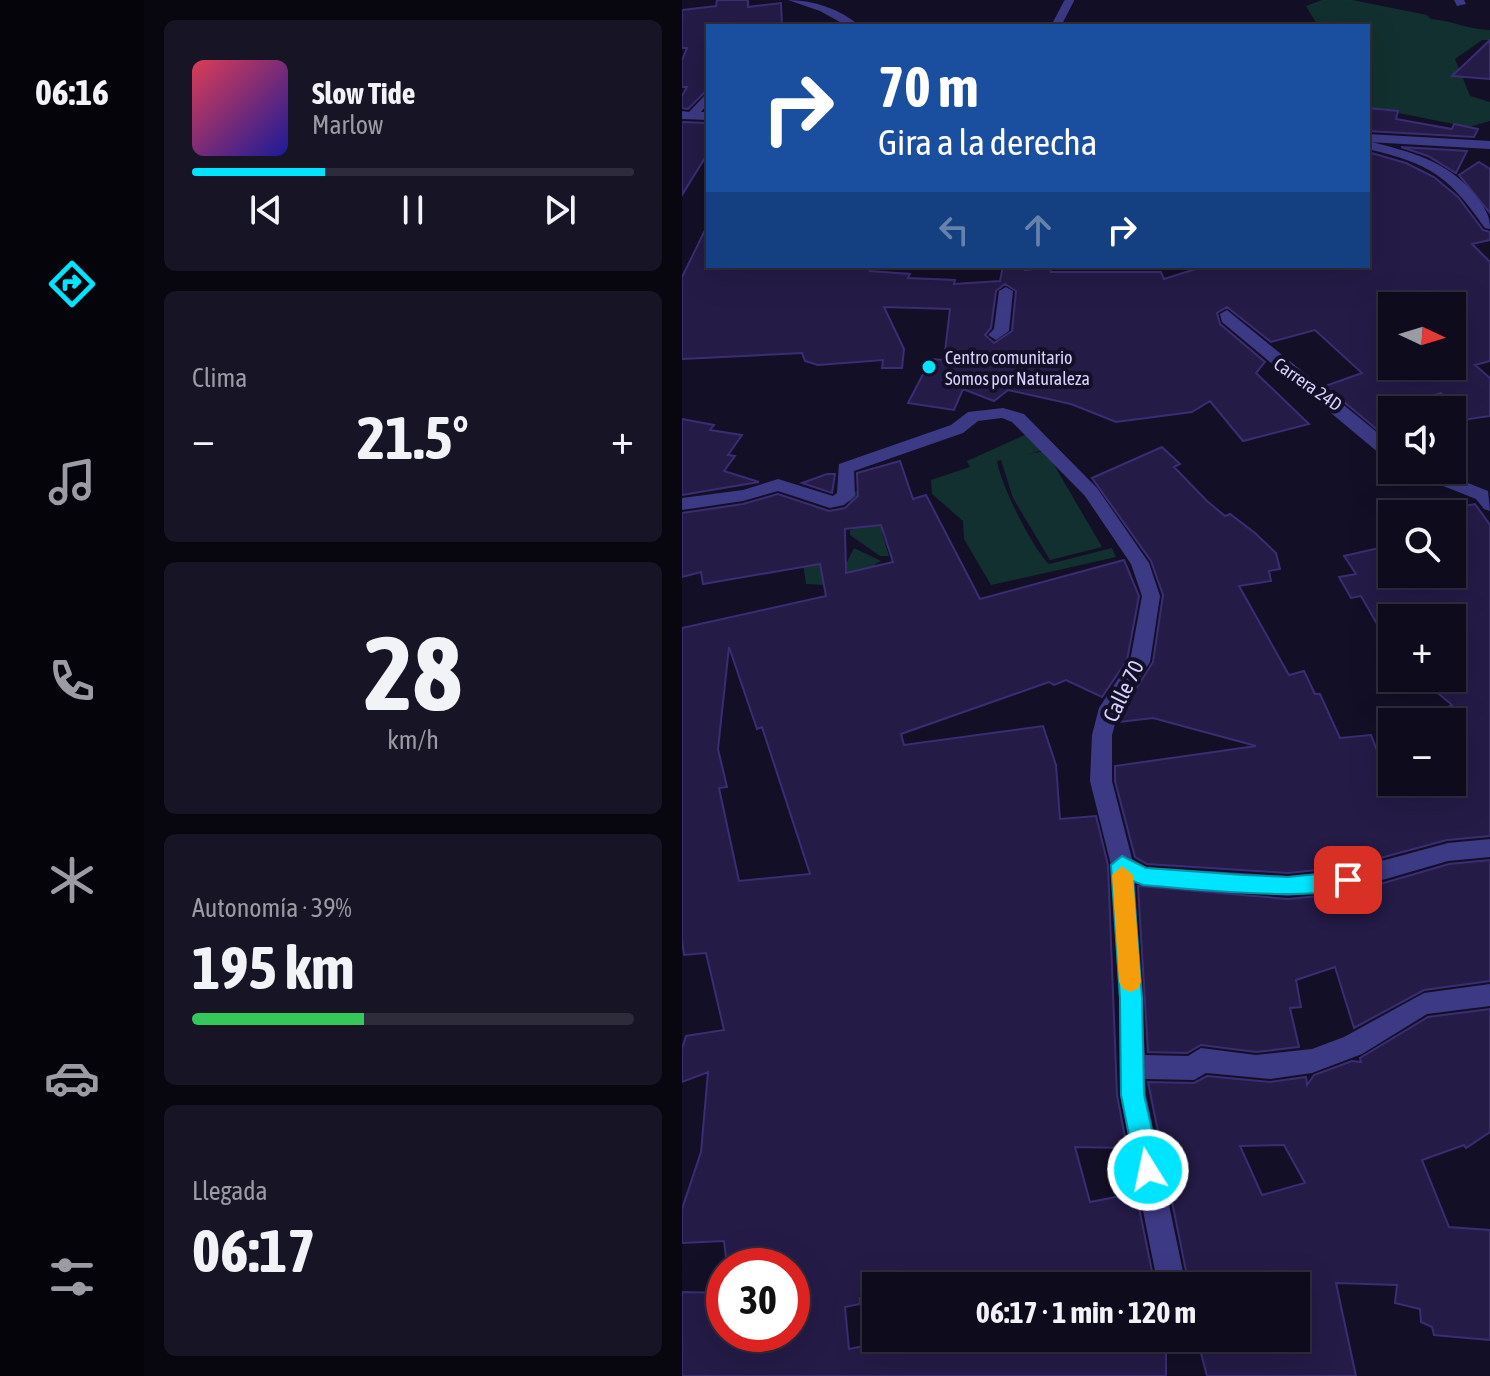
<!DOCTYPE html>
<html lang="es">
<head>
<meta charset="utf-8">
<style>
  :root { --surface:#0e0b1c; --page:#171425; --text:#f1f3f6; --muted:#9b9ba3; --line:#2e2b3b; --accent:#00e5ff }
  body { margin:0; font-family:"Asap Condensed",sans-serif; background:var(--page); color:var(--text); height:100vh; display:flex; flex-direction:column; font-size:30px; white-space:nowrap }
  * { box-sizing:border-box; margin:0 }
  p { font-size:26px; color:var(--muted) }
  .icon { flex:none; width:44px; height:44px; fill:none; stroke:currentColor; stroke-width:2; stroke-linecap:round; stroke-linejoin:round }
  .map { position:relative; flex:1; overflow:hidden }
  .details { display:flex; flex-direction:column; gap:20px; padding:20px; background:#08060f; width:538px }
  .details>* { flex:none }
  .hud { position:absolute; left:24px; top:24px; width:664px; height:244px; border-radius:0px; box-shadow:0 8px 32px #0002,0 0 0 2px var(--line); background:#1a4fa0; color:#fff; overflow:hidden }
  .needle { width:52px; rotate:94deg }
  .buttons { position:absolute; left:696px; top:292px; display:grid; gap:16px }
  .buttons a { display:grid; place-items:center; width:88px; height:88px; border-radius:0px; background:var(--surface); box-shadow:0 8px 32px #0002,0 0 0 2px var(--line); font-size:40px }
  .speed { position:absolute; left:24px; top:1248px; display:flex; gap:16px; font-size:40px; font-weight:700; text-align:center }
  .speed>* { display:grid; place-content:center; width:104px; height:104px; border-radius:50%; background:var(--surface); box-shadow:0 8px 32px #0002,0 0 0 2px var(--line); line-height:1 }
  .speed .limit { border:12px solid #d22; background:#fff; color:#111 }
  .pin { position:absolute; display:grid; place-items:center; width:68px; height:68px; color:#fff; margin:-34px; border-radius:16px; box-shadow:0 4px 12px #0006 }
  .me { position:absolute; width:88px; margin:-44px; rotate:350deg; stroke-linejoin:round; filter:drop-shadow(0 0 6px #0008) }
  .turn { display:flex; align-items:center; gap:28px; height:168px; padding:0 40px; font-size:36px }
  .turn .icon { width:104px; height:104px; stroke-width:2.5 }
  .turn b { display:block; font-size:56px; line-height:68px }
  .lanes { display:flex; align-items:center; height:76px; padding:0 40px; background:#0003; justify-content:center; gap:40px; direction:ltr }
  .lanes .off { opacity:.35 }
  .big { font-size:60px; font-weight:700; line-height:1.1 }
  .details .card { flex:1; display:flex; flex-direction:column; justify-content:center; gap:12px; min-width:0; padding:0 28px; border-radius:12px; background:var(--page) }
  .details .dial { align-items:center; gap:0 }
  .dial b { font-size:104px; line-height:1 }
  .song { display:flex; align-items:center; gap:24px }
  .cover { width:96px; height:96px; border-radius:12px; background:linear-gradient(135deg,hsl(350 70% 55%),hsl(240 70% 35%)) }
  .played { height:8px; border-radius:4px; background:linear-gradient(90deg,var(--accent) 30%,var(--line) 30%) }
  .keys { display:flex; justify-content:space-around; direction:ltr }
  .heat { display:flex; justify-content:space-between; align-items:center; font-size:44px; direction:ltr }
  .charge { height:12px; border-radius:6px; background:linear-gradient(90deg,#34c759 39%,var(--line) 0) }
  .trip { position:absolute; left:180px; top:1272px; width:448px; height:80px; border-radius:0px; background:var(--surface); box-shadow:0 8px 32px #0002,0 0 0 2px var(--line); font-weight:700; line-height:80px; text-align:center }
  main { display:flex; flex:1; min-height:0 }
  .tab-bar { display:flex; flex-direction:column; width:144px; justify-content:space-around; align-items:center; background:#06040b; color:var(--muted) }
  .tab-bar .icon { width:56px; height:56px }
  .tab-bar .selected { color:var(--accent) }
  .tab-bar b { font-size:36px; color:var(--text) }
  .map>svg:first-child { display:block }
  .green { fill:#12302f }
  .building { fill:#241b47; stroke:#3b2d73; stroke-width:2; fill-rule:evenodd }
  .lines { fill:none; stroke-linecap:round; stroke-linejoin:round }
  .pedestrian { fill:#3d3a85; fill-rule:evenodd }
  .minor { fill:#3d3a85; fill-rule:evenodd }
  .tertiary { fill:#3d3a85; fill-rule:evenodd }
  .route { fill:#00e5ff; stroke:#0095a6; stroke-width:2 }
  .slow { fill:#f59e0b }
  .poi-dot { fill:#00e5ff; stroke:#130f26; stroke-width:3 }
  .labels { text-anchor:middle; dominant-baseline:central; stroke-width:8; stroke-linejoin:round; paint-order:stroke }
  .far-poi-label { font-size:18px; fill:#d9d4ff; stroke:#130f26; text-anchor:start }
  .far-street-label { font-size:18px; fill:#d9d4ff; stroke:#130f26 }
  .street-label { font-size:22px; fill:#d9d4ff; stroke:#130f26 }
</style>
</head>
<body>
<main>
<nav class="tab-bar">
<b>06:16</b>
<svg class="icon selected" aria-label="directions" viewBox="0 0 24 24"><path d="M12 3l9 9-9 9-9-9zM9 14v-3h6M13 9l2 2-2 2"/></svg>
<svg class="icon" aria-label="music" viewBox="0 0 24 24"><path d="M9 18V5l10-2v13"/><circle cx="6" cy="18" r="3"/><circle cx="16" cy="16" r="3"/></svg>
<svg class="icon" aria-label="phone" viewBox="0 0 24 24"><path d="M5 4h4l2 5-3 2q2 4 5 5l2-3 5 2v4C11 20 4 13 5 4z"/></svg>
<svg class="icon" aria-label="climate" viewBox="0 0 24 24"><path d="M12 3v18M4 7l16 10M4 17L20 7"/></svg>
<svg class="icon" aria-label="car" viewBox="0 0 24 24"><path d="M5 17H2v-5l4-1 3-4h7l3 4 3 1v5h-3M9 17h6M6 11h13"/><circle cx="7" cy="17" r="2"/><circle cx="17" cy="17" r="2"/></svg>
<svg class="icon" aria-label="filters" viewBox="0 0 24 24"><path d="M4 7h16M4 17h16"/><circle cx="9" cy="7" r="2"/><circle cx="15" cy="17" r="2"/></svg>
</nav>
<section class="details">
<div class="card">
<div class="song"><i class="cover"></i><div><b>Slow Tide</b><p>Marlow</p></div></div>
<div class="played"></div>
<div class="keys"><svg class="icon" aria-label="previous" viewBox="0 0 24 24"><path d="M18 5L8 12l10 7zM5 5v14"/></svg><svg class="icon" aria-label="pause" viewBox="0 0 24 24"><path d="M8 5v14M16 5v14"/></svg><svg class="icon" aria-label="next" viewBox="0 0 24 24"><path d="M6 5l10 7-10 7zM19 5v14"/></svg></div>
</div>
<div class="card"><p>Clima</p>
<div class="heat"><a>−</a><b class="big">21.5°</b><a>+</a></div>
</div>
<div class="card dial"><b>28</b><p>km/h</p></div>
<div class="card"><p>Autonomía · 39%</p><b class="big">195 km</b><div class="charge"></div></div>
<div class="card"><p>Llegada</p><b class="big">06:17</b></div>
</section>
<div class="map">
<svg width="808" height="1376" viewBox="0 0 808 1376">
  <rect width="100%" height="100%" fill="#130f26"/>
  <path class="green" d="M 640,0 L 670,0 L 745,15 L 749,19 C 771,21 788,30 808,30 L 808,40 L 800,40 L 773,59 L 788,96 L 808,102 L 808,121 L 787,127 L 686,107 L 686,26 L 636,26 L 624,6 Z
    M 345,434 L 362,450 L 346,454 L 364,451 L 420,547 L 368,560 L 331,498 L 319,460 L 315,461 C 319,486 350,547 367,564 L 430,548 L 434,557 L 309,585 L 282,539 L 281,521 L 250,494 L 249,480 L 288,467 L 285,461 Z
    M 179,488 L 235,524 L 200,533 L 207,556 L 198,556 L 168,535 L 168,530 L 181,527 L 172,501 L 167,503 L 168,495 Z
    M 172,548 L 199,561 L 193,564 L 202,588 L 124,584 L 120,557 L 144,564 L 165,562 Z"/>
  <path class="building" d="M 35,0 L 66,0 L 66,7 L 99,3 L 100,26 L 26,26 L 26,89 L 6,109 L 0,108 L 0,96 L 5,87 L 0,87 L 0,60 L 5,48 L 0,48 L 0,10 L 34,6 Z
    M 808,40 L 808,79 L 770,76 L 786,61 Z
    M 686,108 L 716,111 L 714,119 L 770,129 L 772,124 L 796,129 L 792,137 L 686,131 Z
    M 0,122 L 26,123 L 26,153 L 0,195 Z
    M 719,147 L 785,151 L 774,173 L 746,156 Z
    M 686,152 L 724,163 L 752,177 L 776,197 L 801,230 L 808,232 L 808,240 L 790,244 L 808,262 L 808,361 L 793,365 L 808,378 L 808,416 L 780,420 L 759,393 L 710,408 L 710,442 L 643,386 L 680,373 L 633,330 L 589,342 L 545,307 L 535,313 L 538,324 L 583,362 L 574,373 L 627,424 L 561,441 L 528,401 L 510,412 L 434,422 L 389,404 L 326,390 L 312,401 L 281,389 L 272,410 L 226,403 L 249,359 L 262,360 L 268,309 L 202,307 L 222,349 L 220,368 L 200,368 L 201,360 L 136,365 L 123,361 L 120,353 L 0,359 L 0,277 L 26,224 L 26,266 L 190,266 L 188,271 L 228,274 L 226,278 L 273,280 L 272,284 L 318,281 L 321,266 L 343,266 L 343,270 L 368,267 L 369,272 L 479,272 L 482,279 L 523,266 L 686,266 ZM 323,284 L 334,291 L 330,331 L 312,343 L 303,335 L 309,328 L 314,291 ZM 710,306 L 770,306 L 770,366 L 710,366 Z
    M 797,162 L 808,169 L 808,213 L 777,175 Z
    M 0,419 L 32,425 L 28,430 L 60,435 L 46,455 L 53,456 L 42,471 L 77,482 L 0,495 Z
    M 480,447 L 498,464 L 492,467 L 525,501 L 543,516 L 548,514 L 573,533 L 594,553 L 598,569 L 587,571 L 589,581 L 557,586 L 607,675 L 622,671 L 633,694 L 638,694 L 658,738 L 689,735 L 696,753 L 710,744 L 710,782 L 770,782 L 770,722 L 738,722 L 770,705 L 738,678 L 770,678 L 770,618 L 710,618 L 710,650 L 679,596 L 669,598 L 657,577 L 674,574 L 662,556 L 710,545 L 710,574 L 770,574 L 770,508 L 793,504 L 808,525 L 808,836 L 765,840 L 665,867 L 606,873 L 465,864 L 453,857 L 433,781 L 433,766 L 574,746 L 471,718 L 437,722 L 440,711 L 471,662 L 481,595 L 469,561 L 410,478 Z
    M 218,461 L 231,499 L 244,495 L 298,599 L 442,560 L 457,596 L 445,660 L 420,697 L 384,680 L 372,685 L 367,682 L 219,734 L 222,745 L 361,726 L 374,765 L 378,819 L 414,816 L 426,865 L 435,1095 L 445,1148 L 393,1147 L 408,1202 L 454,1193 L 473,1286 L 418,1286 L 421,1279 L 365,1286 L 360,1273 L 321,1286 L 194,1286 L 184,1293 L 184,1298 L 178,1298 L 178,1304 L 163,1307 L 167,1349 L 219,1338 L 484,1338 L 484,1376 L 0,1376 L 0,1292 L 42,1293 L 42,1334 L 110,1334 L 110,1266 L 45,1266 L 42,1241 L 0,1243 L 0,1209 L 19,1152 L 26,1072 L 0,1082 L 0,1049 L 4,1036 L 42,1030 L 24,953 L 2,955 L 0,940 L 0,628 L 144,596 L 138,564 L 21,584 L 19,572 L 0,577 L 0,513 L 61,504 L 96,494 L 147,511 L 163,508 L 176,496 L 175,473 ZM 199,525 L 211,562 L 164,573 L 163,529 ZM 47,647 L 75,729 L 80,727 L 128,874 L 57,881 L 37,788 L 45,787 L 36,749 Z
    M 145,474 L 153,474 L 150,493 L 120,483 Z
    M 808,860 L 808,981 L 742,990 L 672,1028 L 653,967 L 614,980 L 619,1007 L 608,1008 L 617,1047 L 574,1052 L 519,1045 L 505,1053 L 466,1052 L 456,886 L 606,899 L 667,893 L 767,864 Z
    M 808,1009 L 808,1132 L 784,1148 L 782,1145 L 740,1160 L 767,1227 L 808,1230 L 808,1340 L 752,1335 L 750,1327 L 739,1322 L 738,1309 L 713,1303 L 715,1285 L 654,1283 L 674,1376 L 525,1376 L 515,1338 L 614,1338 L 614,1286 L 507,1286 L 466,1082 L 512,1083 L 525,1076 L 588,1082 L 624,1077 L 625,1085 L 632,1075 L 670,1061 L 679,1062 L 678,1058 L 746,1017 ZM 602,1145 L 623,1183 L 580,1195 L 558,1146 Z"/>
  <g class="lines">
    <path class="pedestrian" d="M 382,1 L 392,1 L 379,26 L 369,26 Z
      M 324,287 L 331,291 L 327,331 L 314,340 L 306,335 L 312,329 L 317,291 Z"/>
    <path class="minor" d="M 382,0 L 392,0 L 392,1 L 387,4 Z
      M 772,0 L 782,0 L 784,4 L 775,6 Z
      M 26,92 L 26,104 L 19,112 L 26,112 L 26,120 L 0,119 L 0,111 L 7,112 Z
      M 686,134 L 808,141 L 808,149 L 686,142 Z
      M 545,310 L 696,433 L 710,446 L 710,460 L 704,459 L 540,322 L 538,314 Z
      M 321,408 L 342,414 L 415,488 L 467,563 L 478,596 L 468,662 L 437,710 L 430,735 L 430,781 L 450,859 L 464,867 L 606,876 L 666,870 L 766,843 L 808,839 L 808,857 L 766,861 L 666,890 L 606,896 L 453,883 L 463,1055 L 506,1056 L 519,1048 L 574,1055 L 630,1049 L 662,1037 L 742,993 L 808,984 L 808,1006 L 745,1014 L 680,1054 L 630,1073 L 588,1079 L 524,1073 L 512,1080 L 463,1079 L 464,1095 L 504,1286 L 476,1286 L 438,1095 L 437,998 L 429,865 L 408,781 L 410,735 L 417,708 L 448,661 L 460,596 L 449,564 L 403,496 L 330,422 L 320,418 L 296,421 L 281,433 L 172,471 L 173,496 L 162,505 L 148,508 L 96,491 L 61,501 L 0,510 L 0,498 L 61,490 L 96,479 L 151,496 L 155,493 L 157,464 L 269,425 L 286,412 Z
      M 729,470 L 753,470 L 806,491 L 808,511 L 802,509 L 794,499 L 731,474 Z"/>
    <path class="tertiary" d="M 106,0 C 132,0 158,9 178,26 L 165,26 L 138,11 Z
      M 686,141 C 728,152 765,160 793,195 C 802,207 808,214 808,229 L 803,228 C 766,175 748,164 686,149 Z"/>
  </g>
  <path class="route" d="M 440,856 L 464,868 L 562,875 L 606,877 L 666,871 L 677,880 C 664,907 494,887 461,885 L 451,881 L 460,998 L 462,1095 L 479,1170 L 475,1179 L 466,1182 L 458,1179 L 454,1170 L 439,1095 L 438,998 L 429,865 Z"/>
  <path class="slow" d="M 440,866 L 451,875 L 459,982 L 456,989 L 448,992 L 441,989 L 437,982 L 430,875 Z"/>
  <circle class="poi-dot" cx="247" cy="367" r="8"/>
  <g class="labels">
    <g class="far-poi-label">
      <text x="263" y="357">Centro comunitario<tspan x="263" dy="21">Somos por Naturaleza</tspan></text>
    </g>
    <g class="far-street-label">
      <text transform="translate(626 384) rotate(35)">Carrera 24D</text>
    </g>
    <g class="street-label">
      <text transform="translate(441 691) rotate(-64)">Calle 70</text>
    </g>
  </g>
</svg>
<div class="buttons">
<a><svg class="needle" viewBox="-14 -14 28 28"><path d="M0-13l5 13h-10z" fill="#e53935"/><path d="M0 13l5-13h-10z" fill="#9b9ba3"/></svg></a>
<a><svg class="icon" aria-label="sound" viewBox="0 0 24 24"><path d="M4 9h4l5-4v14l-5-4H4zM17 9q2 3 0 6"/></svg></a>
<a><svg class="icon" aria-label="search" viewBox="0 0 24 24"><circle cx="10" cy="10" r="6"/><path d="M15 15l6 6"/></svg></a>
<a>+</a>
<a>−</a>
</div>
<div class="speed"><div class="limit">30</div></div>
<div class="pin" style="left:666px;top:880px;background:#d93025"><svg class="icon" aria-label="arrive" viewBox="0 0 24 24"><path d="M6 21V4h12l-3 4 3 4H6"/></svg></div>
<svg class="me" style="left:466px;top:1170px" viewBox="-20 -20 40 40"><circle r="17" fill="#00e5ff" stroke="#fff" stroke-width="3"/><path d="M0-11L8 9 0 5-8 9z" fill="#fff"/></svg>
<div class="trip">06:17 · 1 min · 120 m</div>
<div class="hud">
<div class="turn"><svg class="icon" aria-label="right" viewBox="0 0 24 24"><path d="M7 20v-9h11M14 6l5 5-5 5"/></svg><div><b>70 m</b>Gira a la derecha</div></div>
<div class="lanes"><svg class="icon off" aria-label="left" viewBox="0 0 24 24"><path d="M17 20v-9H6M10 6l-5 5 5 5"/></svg><svg class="icon off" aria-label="ahead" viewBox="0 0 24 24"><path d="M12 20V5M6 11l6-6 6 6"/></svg><svg class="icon" aria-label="right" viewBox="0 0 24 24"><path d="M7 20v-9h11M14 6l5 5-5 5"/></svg></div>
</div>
</div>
</main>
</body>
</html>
